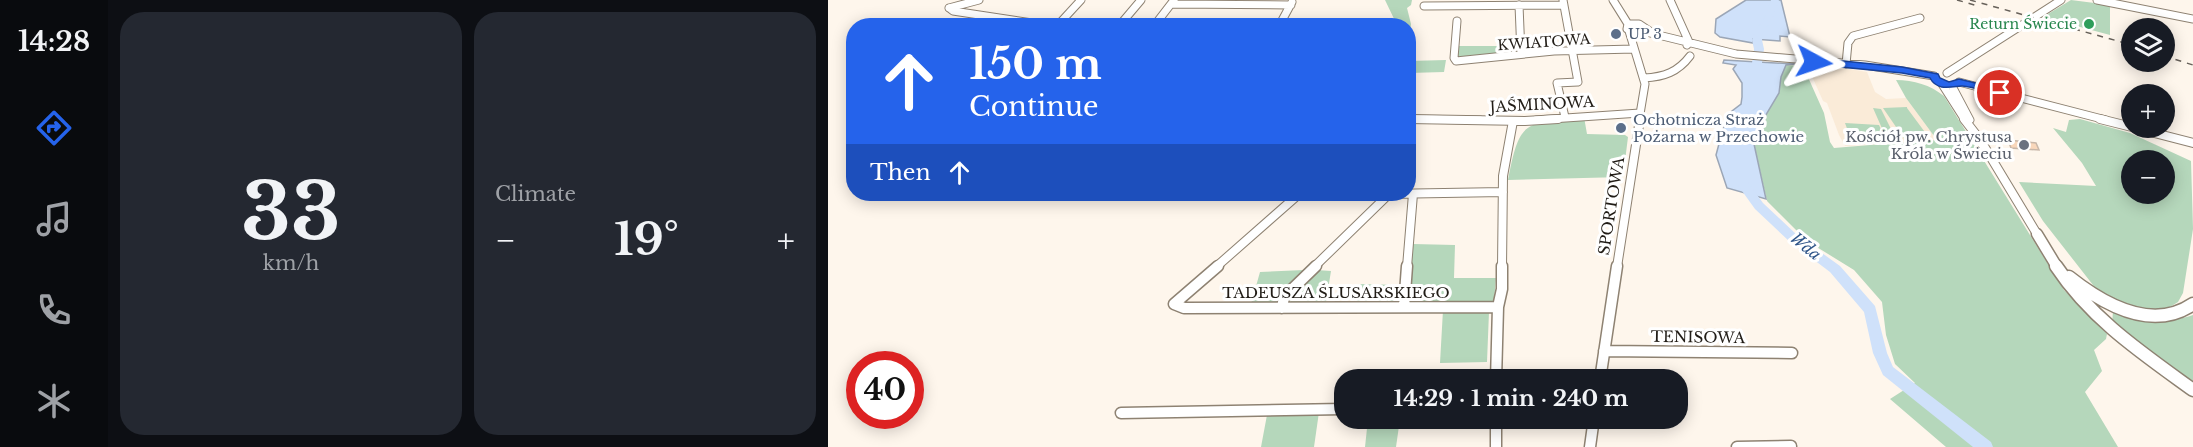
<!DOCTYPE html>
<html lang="en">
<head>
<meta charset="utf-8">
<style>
  :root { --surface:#171b24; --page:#242831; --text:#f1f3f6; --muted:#9ea1a6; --accent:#2563eb }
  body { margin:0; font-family:"Libre Baskerville",serif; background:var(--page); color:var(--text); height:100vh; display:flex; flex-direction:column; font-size:22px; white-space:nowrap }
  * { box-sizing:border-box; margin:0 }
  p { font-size:20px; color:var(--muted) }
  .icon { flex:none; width:33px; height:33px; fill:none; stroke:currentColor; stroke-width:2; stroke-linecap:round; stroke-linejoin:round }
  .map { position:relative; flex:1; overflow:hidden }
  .drawer { display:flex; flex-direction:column; gap:12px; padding:12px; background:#0d0f14; width:720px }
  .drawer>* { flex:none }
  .top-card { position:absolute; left:18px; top:18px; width:570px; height:183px; border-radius:24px; box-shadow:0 3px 15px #0003; background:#2563eb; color:#fff; overflow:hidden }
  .buttons { position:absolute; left:1293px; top:18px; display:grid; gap:12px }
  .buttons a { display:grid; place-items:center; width:54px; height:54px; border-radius:50%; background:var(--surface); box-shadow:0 3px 15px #0003; font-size:30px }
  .speed { position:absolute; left:18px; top:351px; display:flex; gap:12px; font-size:30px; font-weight:700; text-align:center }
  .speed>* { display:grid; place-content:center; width:78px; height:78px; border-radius:50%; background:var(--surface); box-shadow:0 3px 15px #0003; line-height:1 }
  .speed .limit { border:9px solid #d22; background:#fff; color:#111 }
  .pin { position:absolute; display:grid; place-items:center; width:51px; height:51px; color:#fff; margin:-26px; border:3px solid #fff; border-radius:50%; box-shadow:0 2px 6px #0007 }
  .me { position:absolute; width:66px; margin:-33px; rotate:95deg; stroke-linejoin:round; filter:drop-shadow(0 0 4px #0008) }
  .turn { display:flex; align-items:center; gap:21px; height:126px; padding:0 24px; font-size:27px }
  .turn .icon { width:78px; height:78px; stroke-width:2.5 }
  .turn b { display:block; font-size:42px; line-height:51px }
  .then { display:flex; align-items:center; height:57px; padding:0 24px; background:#0003; gap:12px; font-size:22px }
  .big { font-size:45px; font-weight:800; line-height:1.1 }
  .drawer .card { flex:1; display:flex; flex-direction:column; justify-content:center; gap:9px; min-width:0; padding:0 21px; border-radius:24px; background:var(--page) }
  .drawer .dial { align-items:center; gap:0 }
  .dial b { font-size:78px; line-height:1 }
  .heat { display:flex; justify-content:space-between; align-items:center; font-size:33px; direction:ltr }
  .drawer .tiles { flex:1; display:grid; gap:12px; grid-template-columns:repeat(2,1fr) }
  .trip { position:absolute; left:506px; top:369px; width:354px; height:60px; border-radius:24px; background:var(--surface); box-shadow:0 3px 15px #0003; font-weight:800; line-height:60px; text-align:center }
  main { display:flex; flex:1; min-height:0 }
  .dock { display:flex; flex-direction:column; width:108px; justify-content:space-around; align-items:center; background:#090b0e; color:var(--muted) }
  .dock .icon { width:42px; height:42px }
  .dock .current { color:var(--accent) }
  .dock b { font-size:27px; color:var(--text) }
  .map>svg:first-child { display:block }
  .education { fill:#faebd8 }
  .green { fill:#b5d7bb; fill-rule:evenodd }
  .water { fill:#cfe1fa; stroke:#9ba6b6; stroke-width:1.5 }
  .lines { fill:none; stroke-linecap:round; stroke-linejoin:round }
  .river { fill:#cfe1fa; fill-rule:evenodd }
  .building { fill:#f9d7bb; stroke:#c8b7a9; stroke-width:1.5 }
  .minor-far2-casing { stroke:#8e8272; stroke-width:9 }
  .minor-far1-casing { stroke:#8e8272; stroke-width:10 }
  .minor-casing { stroke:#8e8272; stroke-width:13 }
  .major-far1-casing { stroke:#8e8272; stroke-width:13 }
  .major-casing { stroke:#8e8272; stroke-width:15 }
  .minor-far2 { stroke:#fff; stroke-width:7 }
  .minor-far1 { stroke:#fff; stroke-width:8 }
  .minor { stroke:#fff; stroke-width:10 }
  .major-far1 { stroke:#fff; stroke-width:10 }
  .major { stroke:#fff; stroke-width:12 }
  .rail { stroke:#67615a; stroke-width:1.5; stroke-dasharray:6 6; stroke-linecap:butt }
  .route { fill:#2563eb; stroke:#184099; stroke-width:1.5 }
  .leisure-dot { fill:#2e9e5b; stroke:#fff; stroke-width:2 }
  .service-dot { fill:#5c6f8a; stroke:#fff; stroke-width:2 }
  .worship-dot { fill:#6b7280; stroke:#fff; stroke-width:2 }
  .labels { text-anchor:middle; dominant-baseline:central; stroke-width:6; stroke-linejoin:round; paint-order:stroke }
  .far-leisure-label { font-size:14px; fill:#27864d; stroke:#fff; text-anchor:end }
  .far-service-label { font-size:14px; fill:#4e5e75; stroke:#fff; text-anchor:start }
  .far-street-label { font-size:14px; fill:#211c16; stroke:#fff }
  .street-label { font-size:15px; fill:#211c16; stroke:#fff }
  .service-label { font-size:15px; fill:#4e5e75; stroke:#fff; text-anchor:start }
  .worship-label { font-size:15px; fill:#5b616d; stroke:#fff; text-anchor:end }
  .water-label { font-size:16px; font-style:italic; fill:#2f5589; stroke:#fff }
</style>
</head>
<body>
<main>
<nav class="dock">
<b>14:28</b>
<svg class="icon current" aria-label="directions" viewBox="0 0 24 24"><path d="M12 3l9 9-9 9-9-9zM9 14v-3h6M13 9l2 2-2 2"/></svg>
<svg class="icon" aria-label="music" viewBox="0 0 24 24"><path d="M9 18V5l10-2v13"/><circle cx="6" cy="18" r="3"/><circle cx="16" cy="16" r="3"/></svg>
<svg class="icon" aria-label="phone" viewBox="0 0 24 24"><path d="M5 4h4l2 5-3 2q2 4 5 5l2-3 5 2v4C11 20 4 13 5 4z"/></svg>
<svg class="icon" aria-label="climate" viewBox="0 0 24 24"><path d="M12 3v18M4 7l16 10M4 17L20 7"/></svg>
</nav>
<section class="drawer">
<div class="tiles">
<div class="card dial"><b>33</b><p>km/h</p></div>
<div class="card"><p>Climate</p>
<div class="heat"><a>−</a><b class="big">19°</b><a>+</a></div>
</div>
</div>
</section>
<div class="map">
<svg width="1365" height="447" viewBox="0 0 1365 447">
  <rect width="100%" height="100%" fill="#fef6ec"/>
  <path class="education" d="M 979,65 L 1010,67 L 1039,72 L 1047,92 L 1058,99 L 1078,98 L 1109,140 L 1017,146 L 1011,135 L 999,103 L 995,101 Z"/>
  <path class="green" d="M 557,0 L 584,0 L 583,5 L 579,8 L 583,24 L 581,44 L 580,26 L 569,25 Z
    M 1243,0 L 1282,5 L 1282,35 L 1215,17 Z
    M 629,46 L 688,46 L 688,51 L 632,59 L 629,57 Z
    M 618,60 L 616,72 L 581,73 L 581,61 Z
    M 958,65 L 975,66 L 996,113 L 1002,142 L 1006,148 L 1066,143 L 1060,142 L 1045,108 L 1053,109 L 1070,143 L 1109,140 L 1078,98 L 1068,80 C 1086,80 1102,85 1116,96 L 1236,290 L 1279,334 L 1278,339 L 1266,350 L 1274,371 L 1257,392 L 1290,447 L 1118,447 L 1062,399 L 1087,383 L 1067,364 L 1058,335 L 1054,302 L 1026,270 L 979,241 L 939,201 L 926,144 L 936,118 L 951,93 L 953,77 Z
    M 1079,107 L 1079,108 L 1102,139 L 1077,140 L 1055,108 Z
    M 756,117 L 759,134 L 797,135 L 800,137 L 795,177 L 680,180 C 692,118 696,124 756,117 Z
    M 1252,119 L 1302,133 L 1363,161 L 1365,229 L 1355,293 L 1350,302 L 1342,307 L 1324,310 L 1310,309 L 1272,294 L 1215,221 L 1191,182 L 1268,186 L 1254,163 L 1225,128 L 1238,132 L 1241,120 ZM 1304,160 L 1336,160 L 1336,194 L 1304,194 Z
    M 1017,123 L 1051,125 L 1056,136 L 1021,134 Z
    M 585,244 L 627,245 L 626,278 L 668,278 L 666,301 L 580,303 Z
    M 476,270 L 448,302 L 423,304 L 432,272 Z
    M 488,270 L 503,271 L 498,302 C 485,304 471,310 461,300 L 462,295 Z
    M 530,284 L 574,285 L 573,297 L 563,302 L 528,301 Z
    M 615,310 L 661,312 L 659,362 L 612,363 Z
    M 1285,311 C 1317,319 1333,326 1365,315 L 1365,385 L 1284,325 Z
    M 491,412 L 486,447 L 433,447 L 439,415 Z
    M 540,419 L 572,419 L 568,447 L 537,447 Z"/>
  <path class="water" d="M 918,0 L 953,0 L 962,37 L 952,36 L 952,41 L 925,39 L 925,43 L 892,37 L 887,33 L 888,19 Z
    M 896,60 L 967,64 L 958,65 L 953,77 L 951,93 L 936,118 L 926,144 L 938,199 L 899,188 L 888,155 L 895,129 L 904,111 L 913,104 L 914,97 L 914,83 L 905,69 L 908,65 L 895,63 Z"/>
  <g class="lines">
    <path class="river" d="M 943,0 L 951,0 L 943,22 L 936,30 L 934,40 L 936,49 L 934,63 L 929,66 L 924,63 L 926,49 L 924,40 L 928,29 L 935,21 Z
      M 915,180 L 919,181 L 935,203 L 969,235 L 1012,266 L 1047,306 L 1059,353 L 1065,367 L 1163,442 L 1165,447 L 1145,447 L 1055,375 L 1045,353 L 1036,312 L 1002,272 L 961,241 L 927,209 L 909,184 Z"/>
  </g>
  <path class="building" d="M 1180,140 L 1208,143 L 1211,150 L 1183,148 Z"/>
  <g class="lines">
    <defs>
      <path id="minor-far2" d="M 735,0 L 750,82 L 729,83 L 737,117
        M 785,0 L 800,24 L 799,29 L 807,32 L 814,31 L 908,54 L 1037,65 L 1106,76
        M 842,0 L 861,42 L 859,45
        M 1269,0 L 1365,19
        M 344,4 L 463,5
        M 691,5 L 693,54
        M 596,6 L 736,5
        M 121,8 L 125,11 L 224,26
        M 121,8 L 151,0
        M 629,21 L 626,58 L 628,61 L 726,51 L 806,49
        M 800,24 L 811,24 L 823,32
        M 229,26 L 253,0
        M 291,26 L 313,0
        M 326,26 L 346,0
        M 451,26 L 464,2
        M 801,31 L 817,84 L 811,120
        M 1018,64 L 1020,43 L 1025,36 L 1092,18
        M 1119,73 L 1233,0
        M 816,78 C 836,77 850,72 862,56
        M 1131,82 L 1278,120
        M 1114,84 L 1137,120
        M 1124,86 L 1142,120
        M 580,119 L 652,120
        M 708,120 L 812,113"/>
      <path id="minor-far1" d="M 580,119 L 697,121 L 730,119
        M 1136,119 L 1153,141 L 1209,234
        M 1272,119 L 1304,127
        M 1307,128 L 1365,143
        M 557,194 L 675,192
        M 388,267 L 471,194
        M 486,267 L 560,195
        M 579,267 L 585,194
        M 674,267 L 675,176 L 685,121
        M 789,267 L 812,119"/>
      <path id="minor" d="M 390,266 L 346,304 L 356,308 L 670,307
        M 576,307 L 579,266
        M 454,308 L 456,297 L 488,266
        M 776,351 L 964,353
        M 668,380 L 670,307 L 674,289 L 674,266
        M 772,380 L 789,266
        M 293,413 L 516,409
        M 668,418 L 668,447
        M 762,447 L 766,418
        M 909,447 L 963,446"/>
      <path id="major-far1" d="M 1209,234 L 1229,267"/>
      <path id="major" d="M 1228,266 C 1263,319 1314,353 1365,390
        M 1241,277 C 1275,304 1324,332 1365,304"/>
    </defs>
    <use href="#minor-far2" class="minor-far2-casing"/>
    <use href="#minor-far1" class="minor-far1-casing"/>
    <use href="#minor" class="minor-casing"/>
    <use href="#major-far1" class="major-far1-casing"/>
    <use href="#major" class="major-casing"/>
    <use href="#minor-far2" class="minor-far2"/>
    <use href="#minor-far1" class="minor-far1"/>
    <use href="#minor" class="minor"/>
    <use href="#major-far1" class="major-far1"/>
    <use href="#major" class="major"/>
    <path class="rail" d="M 1129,0 L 1150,6
      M 1142,0 L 1304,45
      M 1336,56 L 1365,65"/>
  </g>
  <path class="route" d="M 986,58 L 1074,67 L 1110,74 L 1112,78 L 1121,82 L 1131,79 L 1176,90 L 1178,93 L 1172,96 C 1163,94 1142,85 1133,86 C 1122,87 1109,91 1102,78 L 1074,73 L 982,64 L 982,59 Z"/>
  <circle class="leisure-dot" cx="1261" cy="24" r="6"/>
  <g class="service-dot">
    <circle cx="788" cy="34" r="6"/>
    <circle cx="793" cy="128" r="6"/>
  </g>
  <circle class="worship-dot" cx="1196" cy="145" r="6"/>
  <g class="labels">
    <g class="far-leisure-label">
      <text x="1249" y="24">Return Świecie</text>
    </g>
    <g class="far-service-label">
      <text x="800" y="34">UP 3</text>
    </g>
    <g class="far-street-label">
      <text transform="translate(716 42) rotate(-4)">KWIATOWA</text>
    </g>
    <g class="street-label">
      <text transform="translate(714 104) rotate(-3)">JAŚMINOWA</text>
      <text transform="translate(783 206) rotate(-81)">SPORTOWA</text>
      <text x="508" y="292">TADEUSZA ŚLUSARSKIEGO</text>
      <text transform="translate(870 337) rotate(1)">TENISOWA</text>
    </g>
    <g class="service-label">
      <text x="805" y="119">Ochotnicza Straż<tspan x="805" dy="17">Pożarna w Przechowie</tspan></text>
    </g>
    <g class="worship-label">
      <text x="1184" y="136">Kościół pw. Chrystusa<tspan x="1184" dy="17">Króla w Świeciu</tspan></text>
    </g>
    <g class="water-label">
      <text transform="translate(978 246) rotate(39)">Wda</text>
    </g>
  </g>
</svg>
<div class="buttons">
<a><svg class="icon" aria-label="layers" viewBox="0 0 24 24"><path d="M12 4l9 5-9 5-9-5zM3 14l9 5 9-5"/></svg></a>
<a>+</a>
<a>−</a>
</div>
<div class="speed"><div class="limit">40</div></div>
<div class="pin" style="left:1172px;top:93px;background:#d93025"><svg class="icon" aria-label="arrive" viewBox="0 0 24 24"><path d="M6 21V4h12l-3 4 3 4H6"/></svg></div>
<svg class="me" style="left:986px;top:62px" viewBox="-20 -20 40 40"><path d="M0-17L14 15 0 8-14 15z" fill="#2563eb" stroke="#fff" stroke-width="4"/></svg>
<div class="trip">14:29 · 1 min · 240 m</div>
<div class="top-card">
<div class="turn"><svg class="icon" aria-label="ahead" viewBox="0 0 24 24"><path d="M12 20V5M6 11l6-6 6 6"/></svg><div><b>150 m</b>Continue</div></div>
<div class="then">Then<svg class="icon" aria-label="ahead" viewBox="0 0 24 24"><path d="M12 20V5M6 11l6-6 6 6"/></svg></div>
</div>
</div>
</main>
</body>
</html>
